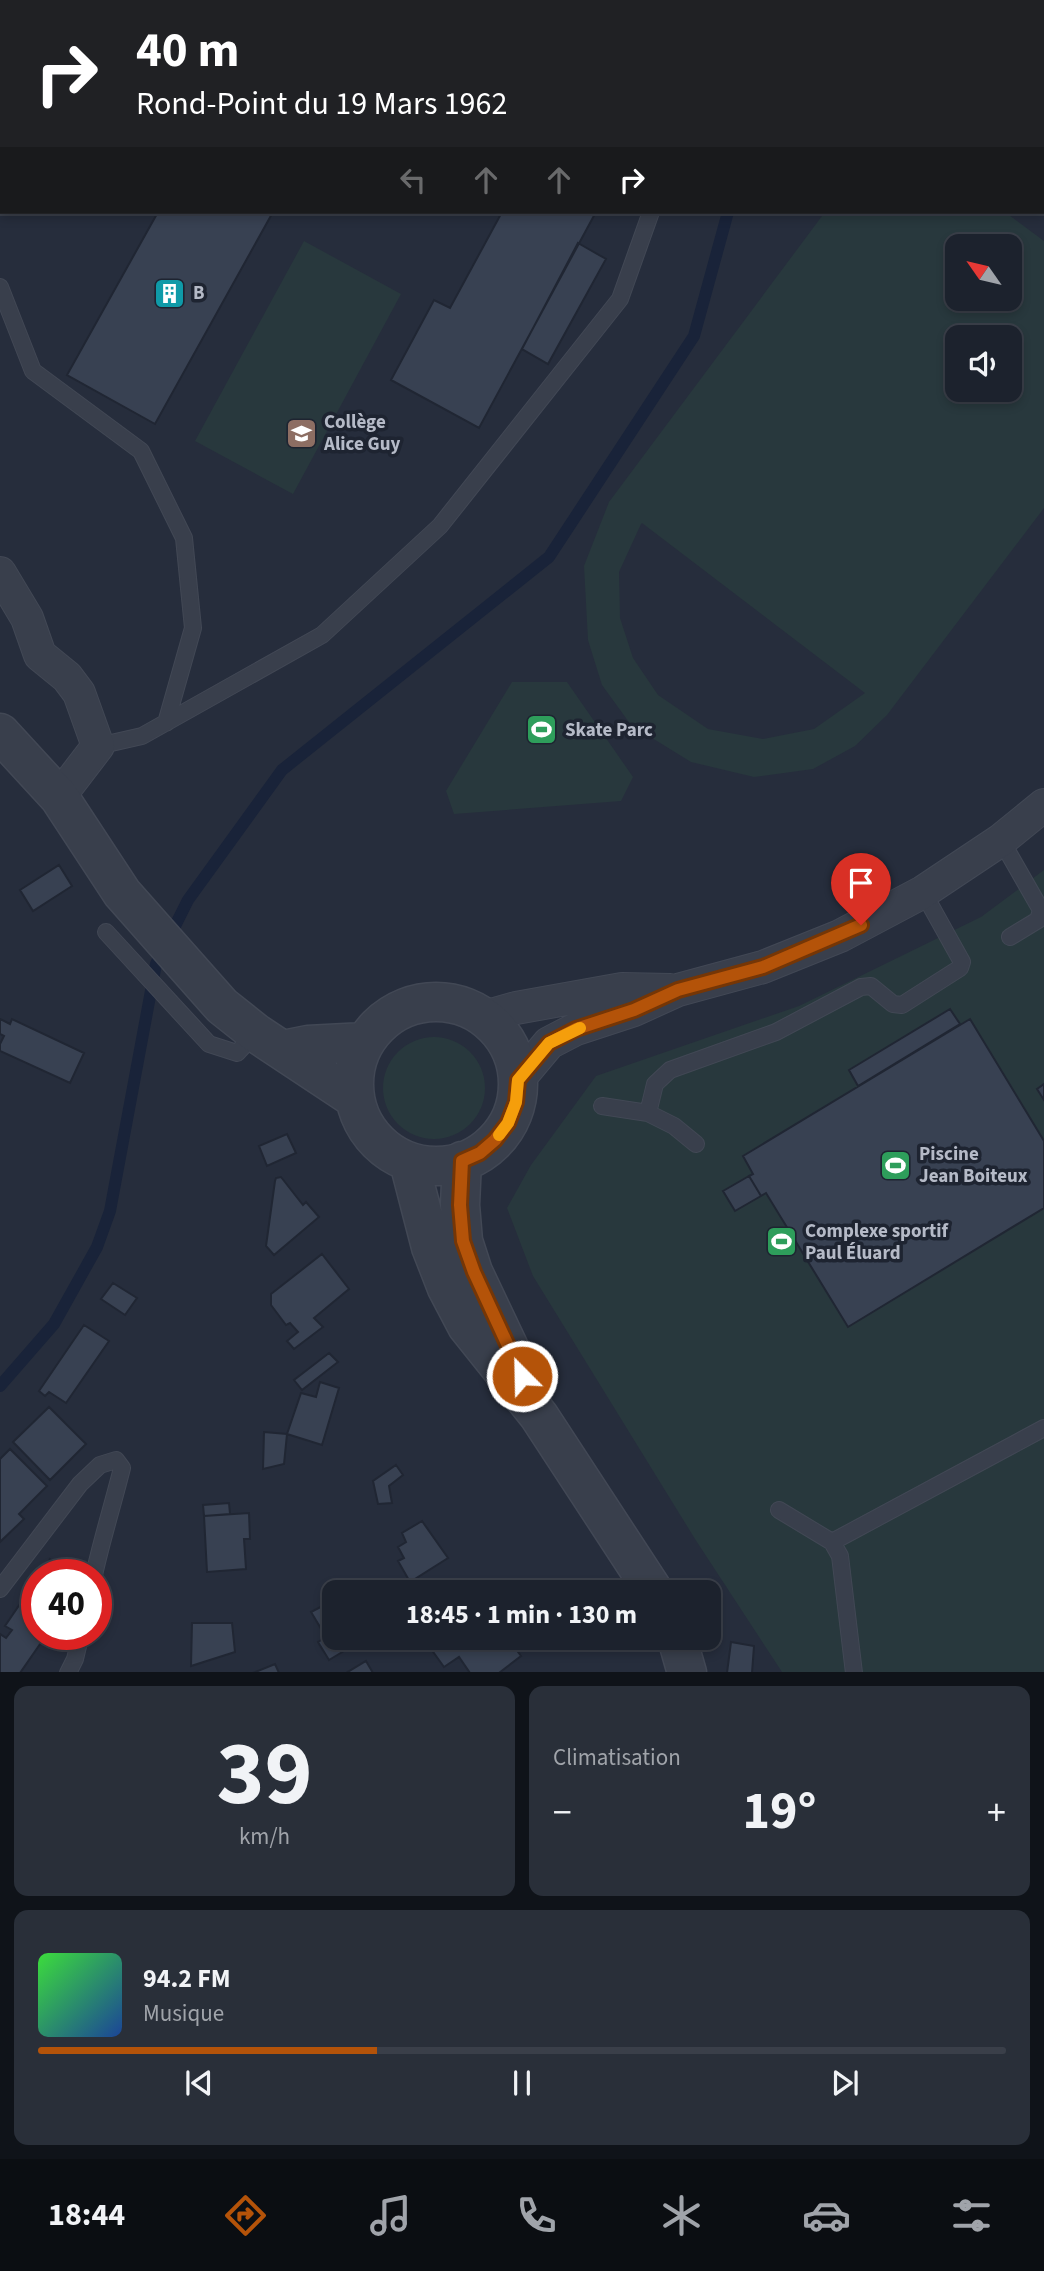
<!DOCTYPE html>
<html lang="fr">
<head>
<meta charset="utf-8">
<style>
  :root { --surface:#1c222d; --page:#292f39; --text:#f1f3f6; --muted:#a0a4aa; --line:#3a3f49; --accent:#b45309 }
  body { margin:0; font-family:"Source Sans 3",sans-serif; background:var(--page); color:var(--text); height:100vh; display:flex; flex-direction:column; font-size:26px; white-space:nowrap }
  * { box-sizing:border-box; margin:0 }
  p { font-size:23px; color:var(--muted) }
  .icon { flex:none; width:38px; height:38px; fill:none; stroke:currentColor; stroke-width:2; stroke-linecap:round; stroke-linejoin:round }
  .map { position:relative; height:1672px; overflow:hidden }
  .details { display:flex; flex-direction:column; gap:14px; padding:14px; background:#0f1319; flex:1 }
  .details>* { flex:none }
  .top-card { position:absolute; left:0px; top:0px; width:1045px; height:214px; box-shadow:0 4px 10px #0003,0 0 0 2px var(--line); background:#202124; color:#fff; overflow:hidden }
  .needle { width:46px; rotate:304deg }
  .controls { position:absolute; left:945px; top:234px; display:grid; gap:14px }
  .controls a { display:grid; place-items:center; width:77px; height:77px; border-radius:14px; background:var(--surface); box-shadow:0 4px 10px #0003,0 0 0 2px var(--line); font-size:35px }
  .speed { position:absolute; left:21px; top:1559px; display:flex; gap:14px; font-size:35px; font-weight:700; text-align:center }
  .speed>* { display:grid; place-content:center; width:91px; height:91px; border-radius:50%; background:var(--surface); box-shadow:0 4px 10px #0003,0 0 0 2px var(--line); line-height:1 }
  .speed .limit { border:10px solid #d22; background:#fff; color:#111 }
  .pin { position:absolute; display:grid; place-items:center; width:60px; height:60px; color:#fff; margin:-72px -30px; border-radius:50% 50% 50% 0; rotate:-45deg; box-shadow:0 0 7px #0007 }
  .pin .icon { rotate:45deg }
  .me { position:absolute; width:77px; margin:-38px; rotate:337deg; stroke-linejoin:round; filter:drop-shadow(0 0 5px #0008) }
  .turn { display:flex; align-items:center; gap:24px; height:147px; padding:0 21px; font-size:32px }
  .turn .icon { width:91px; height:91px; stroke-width:2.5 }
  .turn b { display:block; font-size:49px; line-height:60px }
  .lanes { display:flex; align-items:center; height:66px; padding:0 21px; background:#0003; justify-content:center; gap:35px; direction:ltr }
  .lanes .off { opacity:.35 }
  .big { font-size:52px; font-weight:700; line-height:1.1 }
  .details .tile { flex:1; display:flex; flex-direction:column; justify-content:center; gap:10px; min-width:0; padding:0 24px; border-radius:14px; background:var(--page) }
  .details .dial { align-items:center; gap:0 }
  .dial b { font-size:91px; line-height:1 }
  .song { display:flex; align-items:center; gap:21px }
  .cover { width:84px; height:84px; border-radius:10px; background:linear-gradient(135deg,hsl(120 70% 55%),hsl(220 70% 35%)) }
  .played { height:7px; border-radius:4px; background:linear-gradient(90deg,var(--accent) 35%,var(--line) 35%) }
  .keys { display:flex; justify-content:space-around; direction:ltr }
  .heat { display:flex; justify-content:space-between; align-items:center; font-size:38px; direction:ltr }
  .details .tiles { flex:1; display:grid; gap:14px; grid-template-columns:1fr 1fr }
  .tile:last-child { grid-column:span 2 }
  .trip { position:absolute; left:322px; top:1580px; width:399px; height:70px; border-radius:14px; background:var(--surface); box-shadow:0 4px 10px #0003,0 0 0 2px var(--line); font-weight:700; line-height:70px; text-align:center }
  .tab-bar { display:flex; height:112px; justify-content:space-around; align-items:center; background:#0b0e12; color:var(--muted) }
  .tab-bar .icon { width:49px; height:49px }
  .tab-bar .selected { color:var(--accent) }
  .tab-bar b { font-size:32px; color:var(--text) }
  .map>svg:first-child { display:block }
  .green { fill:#28383d; fill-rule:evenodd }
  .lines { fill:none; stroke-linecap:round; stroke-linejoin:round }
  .stream { stroke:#192339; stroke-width:12 }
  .building { fill:#384152; stroke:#202633; stroke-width:2 }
  .service-casing { stroke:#424855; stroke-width:18 }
  .minor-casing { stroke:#424855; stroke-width:34 }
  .tertiary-casing { stroke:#424855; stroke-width:41 }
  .service { stroke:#393f4c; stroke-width:16 }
  .minor { stroke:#393f4c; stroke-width:32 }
  .tertiary { stroke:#393f4c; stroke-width:38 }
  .route-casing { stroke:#753606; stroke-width:18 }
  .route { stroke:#b45309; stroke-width:12 }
  .slow { stroke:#f59e0b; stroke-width:12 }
  .labels { text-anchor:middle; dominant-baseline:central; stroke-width:7; stroke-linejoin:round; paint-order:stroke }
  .poi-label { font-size:19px; font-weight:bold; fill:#b5bac7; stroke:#1e2431; text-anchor:start }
</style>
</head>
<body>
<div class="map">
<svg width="1044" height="1673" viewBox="0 0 1044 1673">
  <rect width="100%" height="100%" fill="#262d3c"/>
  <path class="green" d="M 584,0 L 853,0 L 851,2 Z
    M 825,212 L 1005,212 L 1044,241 L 1044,508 L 887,715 L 855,746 L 813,769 L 754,777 L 691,762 L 631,725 L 602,685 L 588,640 L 584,566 L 609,502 ZM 957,247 L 1010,247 L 1010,299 L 957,299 ZM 957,338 L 1010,338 L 1010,390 L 957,390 ZM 641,524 L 642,523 L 865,693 L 814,729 L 763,739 L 708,729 L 658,695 L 633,658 L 620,618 L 619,572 Z
    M 304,241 L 401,294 L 293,494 L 195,441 Z
    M 512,682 L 567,682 L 633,777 L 621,801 L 454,814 L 446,791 Z
    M 1044,870 L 1044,1672 L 782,1672 L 695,1539 L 533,1276 L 507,1208 L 531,1165 L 596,1076 L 799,1006 L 981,917 Z
    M383 1088a51 51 0 1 1 102 0a51 51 0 1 1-102 0Z"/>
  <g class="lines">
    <path class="stream" d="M 827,2 L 829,0
      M 0,1386 L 54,1324 L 97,1247 L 110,1211 L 156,964 L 188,900 L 282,770 L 549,557 L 694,336 L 728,212"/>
  </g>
  <path class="building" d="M 150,0 L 198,0 L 197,2 Z
    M 158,212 L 273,212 L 155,424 L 67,375 Z
    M 502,212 L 596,212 L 479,428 L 391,380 L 434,300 L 450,308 Z
    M 578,243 L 606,259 L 548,364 L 522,349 Z
    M 59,865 L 72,886 L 33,911 L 20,890 Z
    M 950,1009 L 960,1024 L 858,1086 L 849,1070 Z
    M 0,1019 L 10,1024 L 12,1019 L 84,1053 L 70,1083 L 0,1051 L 0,1044 L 4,1036 L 0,1034 Z
    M 970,1019 L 1044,1141 L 1044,1208 L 848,1327 L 766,1193 L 761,1196 L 749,1176 L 753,1174 L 743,1156 Z
    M 1044,1084 L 1044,1100 L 1037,1089 Z
    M 287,1134 L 296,1153 L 267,1166 L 259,1146 Z
    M 749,1176 L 761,1196 L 735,1211 L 723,1191 Z
    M 281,1177 L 303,1205 L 306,1202 L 319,1217 L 274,1255 L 266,1246 L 275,1181 L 276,1178 Z
    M 322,1254 L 349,1289 L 314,1318 L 323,1327 L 294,1349 L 287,1341 L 298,1332 L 290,1323 L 286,1325 L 271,1305 L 271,1294 Z
    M 113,1283 L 137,1298 L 125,1315 L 101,1299 Z
    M 84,1325 L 109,1341 L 66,1403 L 49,1392 L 45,1396 L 39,1391 Z
    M 329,1353 L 338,1362 L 302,1390 L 294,1380 Z
    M 320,1382 L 339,1388 L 322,1445 L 287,1434 L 301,1393 L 316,1397 Z
    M 49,1407 L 86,1444 L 50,1480 L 13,1442 Z
    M 264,1432 L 287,1434 L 284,1464 L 263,1469 Z
    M 10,1449 L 47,1486 L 19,1514 L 24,1519 L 0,1542 L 0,1459 Z
    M 396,1465 L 403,1475 L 389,1486 L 392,1503 L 378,1504 L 373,1481 Z
    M 229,1503 L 230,1514 L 204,1516 L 203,1505 Z
    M 249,1513 L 250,1539 L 244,1539 L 246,1569 L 207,1572 L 204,1516 Z
    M 422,1521 L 448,1558 L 410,1582 L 398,1561 L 404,1558 L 398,1547 L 406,1542 L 402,1533 Z
    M 50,1559 L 73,1575 L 40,1575 Z
    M 37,1579 L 37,1634 L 47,1634 L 20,1673 L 0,1673 L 0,1634 L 6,1638 L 12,1630 L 5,1626 Z
    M 328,1603 L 334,1612 L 334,1638 L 364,1639 L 329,1660 L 318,1642 L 326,1637 L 311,1612 Z
    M 192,1623 L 232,1623 L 235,1652 L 191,1666 Z
    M 432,1638 L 508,1638 L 521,1656 L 499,1673 L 470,1673 L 459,1657 L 444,1667 L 426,1642 Z
    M 731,1642 L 754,1646 L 752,1673 L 727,1673 Z
    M 366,1661 L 373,1673 L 346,1673 Z
    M 275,1664 L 279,1673 L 253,1673 Z"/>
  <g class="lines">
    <defs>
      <path id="service" d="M 550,0 L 552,2
        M 758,2 L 759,0
        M 0,287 L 33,371 L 141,451 L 184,538 L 193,628 L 166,723
        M 98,746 L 142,736 L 322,635 L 440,526 L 620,299 L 651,212
        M 1001,840 L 1041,910 L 1038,920 L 1010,937
        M 106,932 L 209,1044 L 237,1053 L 256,1033
        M 602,1106 L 648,1113 L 674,1126 L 696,1144
        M 648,1113 L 655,1084 L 670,1070 L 776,1032 L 861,987 L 871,986 L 893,1004 L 902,1005 L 960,968 L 962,962 L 923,892
        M 779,1510 L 832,1542 L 840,1556 L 854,1673
        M 832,1542 L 1044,1428
        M 0,1589 L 80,1484 L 100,1465 L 116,1460 L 122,1468 C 113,1504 102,1539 94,1575
        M 68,1673 L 75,1659 L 81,1634"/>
      <path id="minor" d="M 0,573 L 27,618 L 40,655 L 67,677 L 79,693 L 98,746 L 59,797
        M 484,1017 L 516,1008 L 622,989 L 670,990
        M 518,1080 L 549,1043 L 576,1029 L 634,1010 L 678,990 L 763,967 L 840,936 L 923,892 L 1001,840 L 1044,805"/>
      <path id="tertiary" d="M 0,733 L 59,797 L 122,893 L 222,1006 L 256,1033 L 354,1098
        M354 1084a82 82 0 1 1 164 0a82 82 0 1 1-164 0Z
        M 283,1050 L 308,1045 L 365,1042
        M 462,1161 L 460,1205 L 463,1241 L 473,1272 L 519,1369
        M 409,1162 L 431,1247 L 447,1288 L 467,1326 L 539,1416 L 654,1592
        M 677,1638 L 687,1673"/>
    </defs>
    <use href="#service" class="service-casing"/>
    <use href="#minor" class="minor-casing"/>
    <use href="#tertiary" class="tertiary-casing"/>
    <use href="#service" class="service"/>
    <use href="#minor" class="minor"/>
    <use href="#tertiary" class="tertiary"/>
  </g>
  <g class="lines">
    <defs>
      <path id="route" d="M 522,1376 L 474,1272 L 463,1241 L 460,1205 L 462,1161 L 480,1153 L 495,1140 L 508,1123 L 516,1102 L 518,1080 L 549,1043 L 576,1029 L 634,1010 L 678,990 L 763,967 L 861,925"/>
    </defs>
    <use href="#route" class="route-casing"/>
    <use href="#route" class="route"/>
    <path class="slow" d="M 499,1135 L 508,1123 L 516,1102 L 518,1080 L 549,1043 L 580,1028"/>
  </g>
  <defs>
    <symbol id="building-square" viewBox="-11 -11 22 22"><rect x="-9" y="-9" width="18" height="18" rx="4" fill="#0f9aa8" stroke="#1e2431"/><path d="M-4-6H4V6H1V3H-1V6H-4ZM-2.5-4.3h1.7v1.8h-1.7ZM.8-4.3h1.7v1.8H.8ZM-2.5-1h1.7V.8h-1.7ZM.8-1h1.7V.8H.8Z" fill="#fff"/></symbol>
    <symbol id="school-square" viewBox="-11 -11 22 22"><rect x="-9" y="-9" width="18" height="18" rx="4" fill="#8d6e63" stroke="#1e2431"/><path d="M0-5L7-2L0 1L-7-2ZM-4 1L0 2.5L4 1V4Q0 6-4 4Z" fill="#fff"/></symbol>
    <symbol id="stadium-square" viewBox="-11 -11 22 22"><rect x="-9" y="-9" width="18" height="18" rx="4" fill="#2e9e5b" stroke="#1e2431"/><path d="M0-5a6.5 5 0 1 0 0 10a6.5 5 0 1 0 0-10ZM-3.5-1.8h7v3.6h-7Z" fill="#fff"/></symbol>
  </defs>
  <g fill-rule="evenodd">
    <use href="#building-square" x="152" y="276" width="35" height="35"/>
    <use href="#school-square" x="284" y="416" width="35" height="35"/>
    <use href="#stadium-square" x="524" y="712" width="35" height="35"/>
    <use href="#stadium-square" x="878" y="1148" width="35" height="35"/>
    <use href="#stadium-square" x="764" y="1224" width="35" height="35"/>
  </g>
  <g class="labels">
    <g class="poi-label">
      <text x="193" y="293">B</text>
      <text x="324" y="422">Collège<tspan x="324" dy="22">Alice Guy</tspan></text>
      <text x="565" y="730">Skate Parc</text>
      <text x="919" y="1154">Piscine<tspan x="919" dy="22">Jean Boiteux</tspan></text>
      <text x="805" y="1231">Complexe sportif<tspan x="805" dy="22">Paul Éluard</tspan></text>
    </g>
  </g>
</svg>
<div class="controls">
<a><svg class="needle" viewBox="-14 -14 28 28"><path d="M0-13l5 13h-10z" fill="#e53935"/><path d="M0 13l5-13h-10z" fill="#a0a4aa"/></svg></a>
<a><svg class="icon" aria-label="sound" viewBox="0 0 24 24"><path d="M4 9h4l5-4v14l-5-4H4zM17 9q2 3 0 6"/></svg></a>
</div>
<div class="speed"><div class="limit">40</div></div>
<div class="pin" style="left:861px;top:925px;background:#d93025"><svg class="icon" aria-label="arrive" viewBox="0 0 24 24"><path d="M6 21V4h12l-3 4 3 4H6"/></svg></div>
<svg class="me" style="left:522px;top:1376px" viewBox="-20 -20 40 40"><circle r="17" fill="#b45309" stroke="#fff" stroke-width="3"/><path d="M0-11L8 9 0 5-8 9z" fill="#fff"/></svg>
<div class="trip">18:45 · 1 min · 130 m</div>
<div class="top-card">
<div class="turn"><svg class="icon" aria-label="right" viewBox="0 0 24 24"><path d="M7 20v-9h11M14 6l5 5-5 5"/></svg><div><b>40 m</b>Rond-Point du 19 Mars 1962</div></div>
<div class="lanes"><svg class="icon off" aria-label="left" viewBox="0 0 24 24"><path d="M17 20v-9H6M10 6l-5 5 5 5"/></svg><svg class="icon off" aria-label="ahead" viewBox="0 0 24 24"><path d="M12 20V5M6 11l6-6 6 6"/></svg><svg class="icon off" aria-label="ahead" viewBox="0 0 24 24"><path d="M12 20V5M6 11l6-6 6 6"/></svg><svg class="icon" aria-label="right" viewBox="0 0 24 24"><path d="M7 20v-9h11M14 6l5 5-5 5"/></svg></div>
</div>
</div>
<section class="details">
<div class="tiles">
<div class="tile dial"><b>39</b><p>km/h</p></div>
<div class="tile"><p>Climatisation</p>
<div class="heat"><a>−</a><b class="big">19°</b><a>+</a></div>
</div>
<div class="tile">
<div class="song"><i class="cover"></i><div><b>94.2 FM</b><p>Musique</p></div></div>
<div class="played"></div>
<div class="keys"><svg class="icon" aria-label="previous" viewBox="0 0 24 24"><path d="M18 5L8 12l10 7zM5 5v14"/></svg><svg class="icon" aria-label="pause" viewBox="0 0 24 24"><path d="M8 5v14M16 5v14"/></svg><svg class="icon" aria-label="next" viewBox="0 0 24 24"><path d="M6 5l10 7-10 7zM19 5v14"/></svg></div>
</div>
</div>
</section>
<nav class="tab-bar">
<b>18:44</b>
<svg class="icon selected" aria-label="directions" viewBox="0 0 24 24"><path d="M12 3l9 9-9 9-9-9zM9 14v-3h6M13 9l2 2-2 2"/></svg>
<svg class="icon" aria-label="music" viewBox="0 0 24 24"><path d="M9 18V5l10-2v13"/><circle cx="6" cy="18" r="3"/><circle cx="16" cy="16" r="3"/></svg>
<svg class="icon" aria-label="phone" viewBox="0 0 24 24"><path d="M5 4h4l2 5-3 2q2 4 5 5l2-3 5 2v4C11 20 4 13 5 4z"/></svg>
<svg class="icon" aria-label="climate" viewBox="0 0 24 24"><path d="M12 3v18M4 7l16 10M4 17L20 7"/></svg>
<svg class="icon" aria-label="car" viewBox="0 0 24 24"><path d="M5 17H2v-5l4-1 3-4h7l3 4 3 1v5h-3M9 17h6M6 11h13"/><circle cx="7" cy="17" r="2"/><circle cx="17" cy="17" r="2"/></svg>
<svg class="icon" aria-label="filters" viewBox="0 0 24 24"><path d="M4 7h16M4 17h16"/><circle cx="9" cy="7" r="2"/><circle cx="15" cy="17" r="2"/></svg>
</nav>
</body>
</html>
